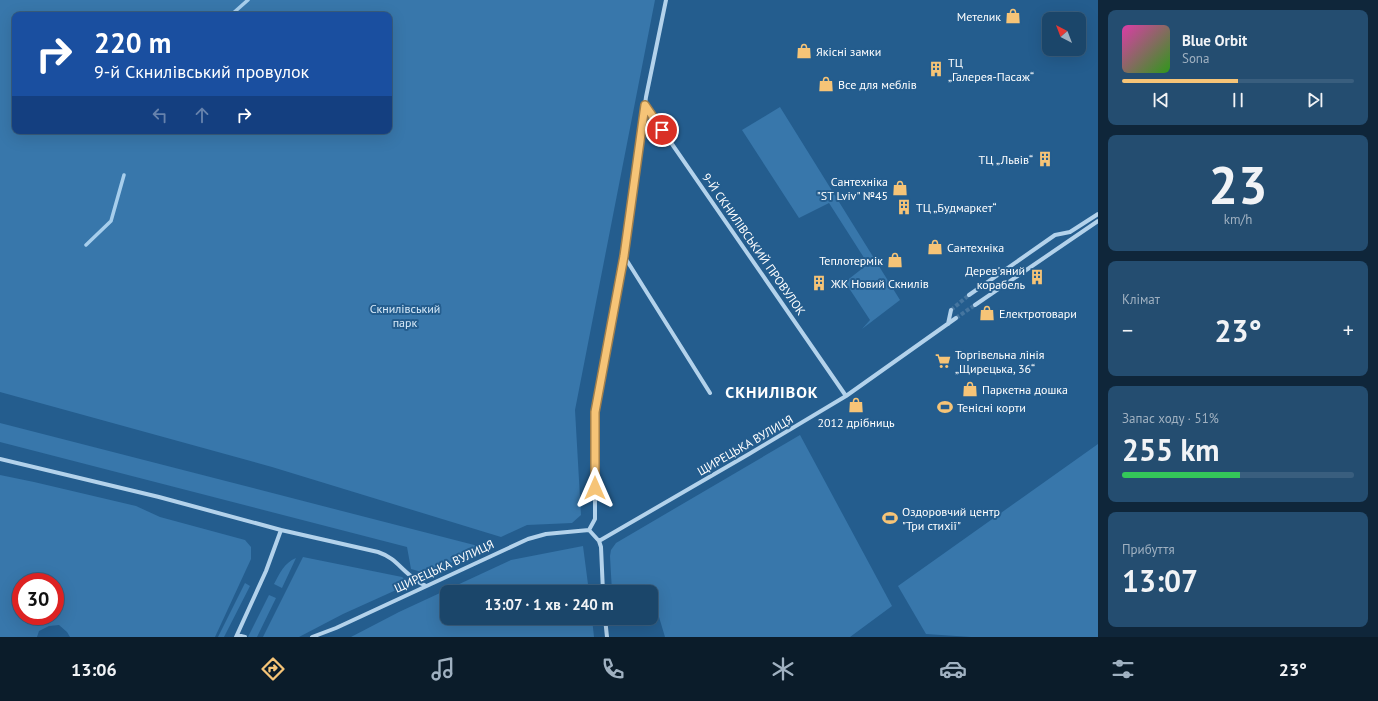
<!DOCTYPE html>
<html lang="uk">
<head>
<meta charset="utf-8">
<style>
  :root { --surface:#1b466a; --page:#244d70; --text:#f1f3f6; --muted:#a0b1c1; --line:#395e7e; --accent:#f6c477 }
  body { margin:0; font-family:"PT Sans",sans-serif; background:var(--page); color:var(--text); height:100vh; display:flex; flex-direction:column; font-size:15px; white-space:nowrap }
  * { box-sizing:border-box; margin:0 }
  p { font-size:13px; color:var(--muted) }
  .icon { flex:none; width:22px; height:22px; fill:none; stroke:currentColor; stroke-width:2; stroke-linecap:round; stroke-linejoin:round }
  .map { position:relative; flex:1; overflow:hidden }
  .sheet { display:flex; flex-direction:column; gap:10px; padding:10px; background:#0f263a; width:280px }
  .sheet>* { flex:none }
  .banner { position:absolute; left:12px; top:12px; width:380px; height:122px; border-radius:8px; box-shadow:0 4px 16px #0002,0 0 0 1px var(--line); background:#1a4fa0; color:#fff; overflow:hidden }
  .needle { width:26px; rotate:318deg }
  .buttons { position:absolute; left:1042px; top:12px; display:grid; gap:8px }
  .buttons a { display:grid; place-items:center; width:44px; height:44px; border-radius:8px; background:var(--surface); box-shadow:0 4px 16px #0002,0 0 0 1px var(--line); font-size:20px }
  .speed { position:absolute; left:12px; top:573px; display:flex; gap:8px; font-size:20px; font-weight:700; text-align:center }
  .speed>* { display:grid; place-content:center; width:52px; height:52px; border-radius:50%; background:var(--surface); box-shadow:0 4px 16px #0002,0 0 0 1px var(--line); line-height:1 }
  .speed .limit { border:6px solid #d22; background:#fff; color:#111 }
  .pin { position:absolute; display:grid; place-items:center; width:34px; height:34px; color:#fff; margin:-17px; border:2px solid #fff; border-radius:50%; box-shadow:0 1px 4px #0007 }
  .me { position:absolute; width:44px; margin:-22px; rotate:0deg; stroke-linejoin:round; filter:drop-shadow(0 0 3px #0008) }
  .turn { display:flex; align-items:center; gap:14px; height:84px; padding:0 16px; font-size:18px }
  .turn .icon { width:52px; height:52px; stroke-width:2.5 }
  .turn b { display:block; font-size:28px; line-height:34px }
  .lanes { display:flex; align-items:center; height:38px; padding:0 16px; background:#0003; justify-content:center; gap:20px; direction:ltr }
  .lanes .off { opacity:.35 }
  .big { font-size:30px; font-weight:600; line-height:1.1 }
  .sheet .card { flex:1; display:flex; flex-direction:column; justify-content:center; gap:6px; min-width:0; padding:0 14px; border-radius:8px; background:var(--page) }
  .sheet .dial { align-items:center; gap:0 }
  .dial b { font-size:52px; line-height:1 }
  .song { display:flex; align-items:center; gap:12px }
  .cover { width:48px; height:48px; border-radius:6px; background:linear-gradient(135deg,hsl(320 70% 55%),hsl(110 70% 35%)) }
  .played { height:4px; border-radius:2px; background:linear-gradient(90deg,var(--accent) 50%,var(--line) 50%) }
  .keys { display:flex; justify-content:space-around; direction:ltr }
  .heat { display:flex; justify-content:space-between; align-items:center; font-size:22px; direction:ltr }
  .charge { height:6px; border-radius:3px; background:linear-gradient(90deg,#34c759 51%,var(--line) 0) }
  .trip { position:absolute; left:440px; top:585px; width:218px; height:40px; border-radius:8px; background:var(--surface); box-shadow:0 4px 16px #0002,0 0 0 1px var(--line); font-weight:600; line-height:40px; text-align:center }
  .tabs { display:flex; height:64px; justify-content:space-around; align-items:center; background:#0b1c2a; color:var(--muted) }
  .tabs .icon { width:28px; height:28px }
  .tabs .current { color:var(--accent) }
  .tabs b { font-size:18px; color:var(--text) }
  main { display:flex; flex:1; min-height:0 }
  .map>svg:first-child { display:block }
  .green { fill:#3877ab; fill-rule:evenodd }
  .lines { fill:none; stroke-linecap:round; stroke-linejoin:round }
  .stream { stroke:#a7ceec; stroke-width:3.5 }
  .street-tunnel { stroke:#45759f; stroke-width:4; stroke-dasharray:4 2; stroke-linecap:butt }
  .street { stroke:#b3d2eb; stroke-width:4 }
  .route-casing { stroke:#a07f4d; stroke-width:10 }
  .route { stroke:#f6c477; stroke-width:7 }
  .labels { text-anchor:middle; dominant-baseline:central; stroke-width:4; stroke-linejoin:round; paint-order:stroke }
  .poi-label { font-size:12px; fill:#fff; stroke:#245d8e; text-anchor:start }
  .street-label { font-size:12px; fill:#fff; stroke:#245d8e }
  .park-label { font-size:12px; fill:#d8eaf8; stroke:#245d8e }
  .district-label { font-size:16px; font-weight:bold; letter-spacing:1px; fill:#fff; stroke:#245d8e }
</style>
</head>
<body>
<main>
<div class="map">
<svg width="1098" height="637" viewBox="0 0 1098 637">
  <rect width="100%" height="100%" fill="#245d8e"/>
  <path class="green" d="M 0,0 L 655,0 L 575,410 L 581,515 L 572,523 L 527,525 L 501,537 L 272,467 L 0,392 ZM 15,15 L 389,15 L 389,131 L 15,131 Z
    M 780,107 L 900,300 L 862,329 L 870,320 L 845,282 L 868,264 L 829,203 L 799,218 L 742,130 Z
    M 0,423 L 482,547 L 429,574 L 411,569 L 407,547 L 0,442 Z
    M 800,435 L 892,606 L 850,637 L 665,637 L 659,617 L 614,626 L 614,618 L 651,618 L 651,592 L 612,592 L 610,556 L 611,550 L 616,543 Z
    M 1098,444 L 1098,637 L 971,637 L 926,634 L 898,586 Z
    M 0,475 L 34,482 L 136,506 L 160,517 L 245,540 L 251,547 L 251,559 L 215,637 L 70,637 L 67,632 L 59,625 L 49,626 L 39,631 L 37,637 L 0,637 ZM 21,582 L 55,582 L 55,616 L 21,616 Z
    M 583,546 L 589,592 L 447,592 L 447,618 L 592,618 L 594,637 L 351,637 L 399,612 L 511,560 Z
    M 303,557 L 402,577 L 406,580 L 407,584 L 405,586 L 343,614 L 299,637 L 263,637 Z
    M 296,558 L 282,588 L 274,584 C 280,573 284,563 296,558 Z
    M 245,583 L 250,586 L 224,637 L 218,637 Z
    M 269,595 L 276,598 L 257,637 L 248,637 Z"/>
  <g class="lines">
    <path class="stream" d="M 231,15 L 248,0
      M 86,245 L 111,221 L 124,175"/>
    <path class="street-tunnel" d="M 951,310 L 969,295
      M 956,318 L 975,305"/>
    <path class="street" d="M 645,105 L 846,396
      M 624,256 L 710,393
      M 969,295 L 1055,235 L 1070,232 L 1098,214
      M 975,305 L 1098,221
      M 948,324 L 951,310
      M 0,459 L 159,497 L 281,530 L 266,571 L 236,637
      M 281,530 L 378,552 C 396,558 401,570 415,579 C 418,582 422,584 426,586
      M 589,530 L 595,519 L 595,412 L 624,256 L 646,97 L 666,0
      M 589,530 L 599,541 L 601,547 L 603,592
      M 599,541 L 749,454 L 846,396 L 956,318
      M 605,618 L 607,637
      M 237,635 L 245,637
      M 312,637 L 336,628 L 528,539 L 546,534 L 589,530"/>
  </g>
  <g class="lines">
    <defs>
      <path id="route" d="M 595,488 L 595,412 L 624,256 L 645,105 L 662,130"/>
    </defs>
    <use href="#route" class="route-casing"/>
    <use href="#route" class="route"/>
  </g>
  <defs>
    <symbol id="shop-bare" viewBox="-9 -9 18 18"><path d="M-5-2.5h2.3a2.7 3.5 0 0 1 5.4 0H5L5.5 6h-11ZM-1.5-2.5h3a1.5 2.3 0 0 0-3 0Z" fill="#f6c477" stroke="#245d8e" stroke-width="2.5" paint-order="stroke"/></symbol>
    <symbol id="building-bare" viewBox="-9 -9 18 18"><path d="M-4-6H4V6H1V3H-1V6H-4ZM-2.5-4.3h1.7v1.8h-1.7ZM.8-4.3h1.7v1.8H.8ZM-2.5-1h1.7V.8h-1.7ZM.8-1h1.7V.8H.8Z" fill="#f6c477" stroke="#245d8e" stroke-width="2.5" paint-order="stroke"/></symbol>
    <symbol id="supermarket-bare" viewBox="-9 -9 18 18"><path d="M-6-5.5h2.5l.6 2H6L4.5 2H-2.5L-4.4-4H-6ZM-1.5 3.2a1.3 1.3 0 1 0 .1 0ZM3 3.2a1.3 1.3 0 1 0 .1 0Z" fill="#f6c477" stroke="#245d8e" stroke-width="2.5" paint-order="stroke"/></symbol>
    <symbol id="stadium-bare" viewBox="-9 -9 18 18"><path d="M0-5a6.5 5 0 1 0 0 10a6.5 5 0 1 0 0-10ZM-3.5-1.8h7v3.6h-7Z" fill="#f6c477" stroke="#245d8e" stroke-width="2.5" paint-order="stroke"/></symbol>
  </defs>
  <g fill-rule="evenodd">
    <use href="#shop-bare" x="1002" y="5" width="22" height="22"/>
    <use href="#shop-bare" x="793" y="40" width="22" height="22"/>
    <use href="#building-bare" x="925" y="58" width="22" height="22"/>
    <use href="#shop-bare" x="815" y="73" width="22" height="22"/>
    <use href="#building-bare" x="1034" y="148" width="22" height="22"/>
    <use href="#shop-bare" x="889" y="177" width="22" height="22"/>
    <use href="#building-bare" x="893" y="196" width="22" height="22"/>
    <use href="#shop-bare" x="924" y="236" width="22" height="22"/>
    <use href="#shop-bare" x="884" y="249" width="22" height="22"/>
    <use href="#building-bare" x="1026" y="266" width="22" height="22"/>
    <use href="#building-bare" x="808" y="272" width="22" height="22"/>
    <use href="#shop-bare" x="976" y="302" width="22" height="22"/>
    <use href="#supermarket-bare" x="932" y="350" width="22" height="22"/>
    <use href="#shop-bare" x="959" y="378" width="22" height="22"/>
    <use href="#shop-bare" x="845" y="394" width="22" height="22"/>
    <use href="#stadium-bare" x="934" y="396" width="22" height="22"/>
    <use href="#stadium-bare" x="879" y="507" width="22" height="22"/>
  </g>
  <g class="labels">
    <g class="poi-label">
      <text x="1001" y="16" text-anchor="end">Метелик</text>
      <text x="816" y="51">Якісні замки</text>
      <text x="948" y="62">ТЦ<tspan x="948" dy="14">„Галерея-Пасаж“</tspan></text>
      <text x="838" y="84">Все для меблів</text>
      <text x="1033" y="159" text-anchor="end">ТЦ „Львів“</text>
      <text x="888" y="181" text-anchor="end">Сантехніка<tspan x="888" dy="14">"ST Lviv" №45</tspan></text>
      <text x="916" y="207">ТЦ „Будмаркет“</text>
      <text x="947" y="247">Сантехніка</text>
      <text x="883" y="260" text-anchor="end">Теплотермік</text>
      <text x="1025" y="270" text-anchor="end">Дерев'яний<tspan x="1025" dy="14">корабель</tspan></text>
      <text x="831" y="283">ЖК Новий Скнилів</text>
      <text x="999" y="313">Електротовари</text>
      <text x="955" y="354">Торгівельна лінія<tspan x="955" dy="14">„Щирецька, 36“</tspan></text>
      <text x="982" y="389">Паркетна дошка</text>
      <text x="957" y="407">Тенісні корти</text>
      <text x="856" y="422" text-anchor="middle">2012 дрібниць</text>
      <text x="902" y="511">Оздоровчий центр<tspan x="902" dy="14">"Три стихії"</tspan></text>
    </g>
    <g class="street-label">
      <text transform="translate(754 244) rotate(55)">9-Й СКНИЛІВСЬКИЙ ПРОВУЛОК</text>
      <text transform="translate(745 445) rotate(-30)">ЩИРЕЦЬКА ВУЛИЦЯ</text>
      <text transform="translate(444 566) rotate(-25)">ЩИРЕЦЬКА ВУЛИЦЯ</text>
    </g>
    <g class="park-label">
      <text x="405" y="308">Скнилівський<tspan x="405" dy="14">парк</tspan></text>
    </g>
    <g class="district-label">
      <text x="772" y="392">СКНИЛІВОК</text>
    </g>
  </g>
</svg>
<div class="buttons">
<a><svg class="needle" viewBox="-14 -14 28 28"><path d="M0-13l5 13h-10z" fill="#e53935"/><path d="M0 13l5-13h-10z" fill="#a0b1c1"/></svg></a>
</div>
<div class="speed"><div class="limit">30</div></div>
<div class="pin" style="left:662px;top:130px;background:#d93025"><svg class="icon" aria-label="arrive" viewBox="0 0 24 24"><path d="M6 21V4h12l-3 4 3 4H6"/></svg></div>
<svg class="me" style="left:595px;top:488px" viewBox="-20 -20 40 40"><path d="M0-17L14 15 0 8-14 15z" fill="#f6c477" stroke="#fff" stroke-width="4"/></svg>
<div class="trip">13:07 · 1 хв · 240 m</div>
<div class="banner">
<div class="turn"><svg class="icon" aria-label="right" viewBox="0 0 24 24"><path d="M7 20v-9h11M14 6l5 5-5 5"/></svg><div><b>220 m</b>9-й Скнилівський провулок</div></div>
<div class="lanes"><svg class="icon off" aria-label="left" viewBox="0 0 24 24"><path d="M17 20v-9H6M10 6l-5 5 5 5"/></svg><svg class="icon off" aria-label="ahead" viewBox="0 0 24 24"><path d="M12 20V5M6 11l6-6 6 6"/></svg><svg class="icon" aria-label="right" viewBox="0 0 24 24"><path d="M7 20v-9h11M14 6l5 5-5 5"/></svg></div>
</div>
</div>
<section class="sheet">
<div class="card">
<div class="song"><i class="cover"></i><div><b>Blue Orbit</b><p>Sona</p></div></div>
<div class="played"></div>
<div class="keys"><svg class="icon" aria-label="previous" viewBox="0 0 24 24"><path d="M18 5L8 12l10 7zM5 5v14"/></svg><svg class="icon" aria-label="pause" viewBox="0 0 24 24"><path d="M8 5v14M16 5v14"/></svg><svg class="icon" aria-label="next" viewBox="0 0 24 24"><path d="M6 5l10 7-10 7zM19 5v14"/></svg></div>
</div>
<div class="card dial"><b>23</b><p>km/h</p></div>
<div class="card"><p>Клімат</p>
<div class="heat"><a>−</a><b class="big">23°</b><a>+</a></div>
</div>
<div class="card"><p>Запас ходу · 51%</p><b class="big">255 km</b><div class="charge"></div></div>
<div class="card"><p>Прибуття</p><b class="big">13:07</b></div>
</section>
</main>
<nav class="tabs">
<b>13:06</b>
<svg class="icon current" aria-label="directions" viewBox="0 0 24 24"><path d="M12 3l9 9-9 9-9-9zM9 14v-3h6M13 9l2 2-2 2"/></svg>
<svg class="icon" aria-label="music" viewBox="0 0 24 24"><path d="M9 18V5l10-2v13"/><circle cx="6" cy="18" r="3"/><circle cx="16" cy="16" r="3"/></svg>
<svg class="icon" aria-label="phone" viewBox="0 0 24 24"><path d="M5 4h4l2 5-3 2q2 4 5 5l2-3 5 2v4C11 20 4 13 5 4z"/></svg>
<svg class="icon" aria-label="climate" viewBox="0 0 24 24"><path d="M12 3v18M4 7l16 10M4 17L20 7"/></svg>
<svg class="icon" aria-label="car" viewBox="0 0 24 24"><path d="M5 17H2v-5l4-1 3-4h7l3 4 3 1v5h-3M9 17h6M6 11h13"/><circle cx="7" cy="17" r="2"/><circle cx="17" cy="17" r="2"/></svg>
<svg class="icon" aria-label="filters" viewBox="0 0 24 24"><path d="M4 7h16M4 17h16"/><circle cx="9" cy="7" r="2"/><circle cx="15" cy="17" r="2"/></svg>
<b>23°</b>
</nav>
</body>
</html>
